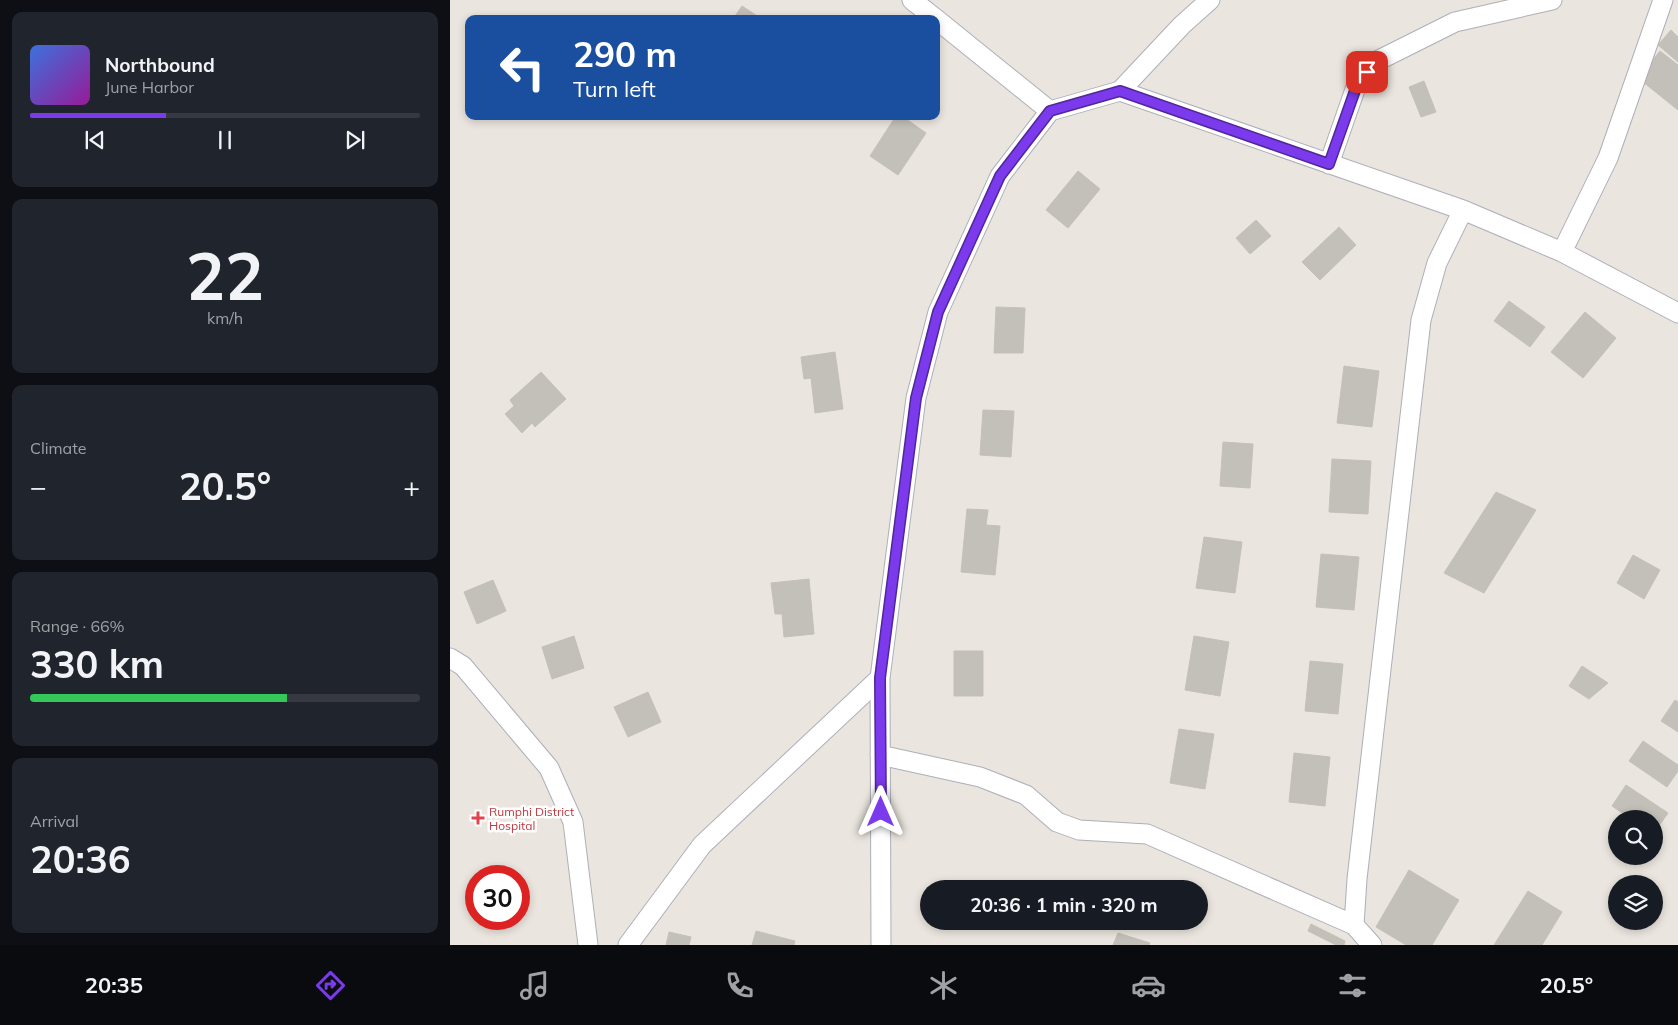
<!DOCTYPE html>
<html lang="en">
<head>
<meta charset="utf-8">
<style>
  :root { --surface:#171b24; --page:#20242c; --text:#f1f3f6; --muted:#9ea1a6; --line:#363941; --accent:#7c3aed }
  body { margin:0; font-family:Mulish,sans-serif; background:var(--page); color:var(--text); height:100vh; display:flex; flex-direction:column; font-size:19px; white-space:nowrap }
  * { box-sizing:border-box; margin:0 }
  p { font-size:16px; color:var(--muted) }
  .icon { flex:none; width:28px; height:28px; fill:none; stroke:currentColor; stroke-width:2; stroke-linecap:round; stroke-linejoin:round }
  .map { position:relative; flex:1; overflow:hidden }
  .panel { display:flex; flex-direction:column; gap:12px; padding:12px; background:#0d0f14; width:450px }
  .panel>* { flex:none }
  .guide { position:absolute; left:15px; top:15px; width:475px; height:105px; border-radius:10px; box-shadow:0 2px 8px #0003; background:#1a4fa0; color:#fff; overflow:hidden }
  .buttons { position:absolute; left:1158px; top:810px; display:grid; gap:10px }
  .buttons a { display:grid; place-items:center; width:55px; height:55px; border-radius:50%; background:var(--surface); box-shadow:0 2px 8px #0003; font-size:25px }
  .speed { position:absolute; left:15px; top:865px; display:flex; gap:10px; font-size:25px; font-weight:700; text-align:center }
  .speed>* { display:grid; place-content:center; width:65px; height:65px; border-radius:50%; background:var(--surface); box-shadow:0 2px 8px #0003; line-height:1 }
  .speed .limit { border:8px solid #d22; background:#fff; color:#111 }
  .pin { position:absolute; display:grid; place-items:center; width:42px; height:42px; color:#fff; margin:-21px; border-radius:10px; box-shadow:0 2px 8px #0006 }
  .me { position:absolute; width:55px; margin:-28px; rotate:0deg; stroke-linejoin:round; filter:drop-shadow(0 0 4px #0008) }
  .turn { display:flex; align-items:center; gap:18px; height:105px; padding:0 25px; font-size:22px }
  .turn .icon { width:65px; height:65px; stroke-width:2.5 }
  .turn b { display:block; font-size:35px; line-height:42px }
  .big { font-size:38px; font-weight:700; line-height:1.1 }
  .panel .card { flex:1; display:flex; flex-direction:column; justify-content:center; gap:8px; min-width:0; padding:0 18px; border-radius:10px; background:var(--page) }
  .panel .dial { align-items:center; gap:0 }
  .dial b { font-size:65px; line-height:1 }
  .song { display:flex; align-items:center; gap:15px }
  .cover { width:60px; height:60px; border-radius:8px; background:linear-gradient(135deg,hsl(220 70% 55%),hsl(300 70% 35%)) }
  .played { height:5px; border-radius:2px; background:linear-gradient(90deg,var(--accent) 35%,var(--line) 35%) }
  .keys { display:flex; justify-content:space-around; direction:ltr }
  .heat { display:flex; justify-content:space-between; align-items:center; font-size:28px; direction:ltr }
  .charge { height:8px; border-radius:4px; background:linear-gradient(90deg,#34c759 66%,var(--line) 0) }
  .trip { position:absolute; left:470px; top:880px; width:288px; height:50px; border-radius:25px; background:var(--surface); box-shadow:0 2px 8px #0003; font-weight:700; line-height:50px; text-align:center }
  .tabs { display:flex; height:80px; justify-content:space-around; align-items:center; background:#090b0e; color:var(--muted) }
  .tabs .icon { width:35px; height:35px }
  .tabs .on { color:var(--accent) }
  .tabs b { font-size:22px; color:var(--text) }
  main { display:flex; flex:1; min-height:0 }
  .map>svg:first-child { display:block }
  .building { fill:#c3bfb9; stroke:#c5c1b8 }
  .lines { fill:none; stroke-linecap:round; stroke-linejoin:round }
  .street-casing { stroke:#aeafb9; stroke-width:21 }
  .street { stroke:#fff; stroke-width:19 }
  .route-casing { stroke:#51269a; stroke-width:12 }
  .route { stroke:#7c3aed; stroke-width:9 }
  .health-dot { fill:#e0444e; stroke:#fff; stroke-width:2 }
  .labels { text-anchor:middle; dominant-baseline:central; stroke-width:5; stroke-linejoin:round; paint-order:stroke }
  .health-label { font-size:12px; fill:#be3a42; stroke:#fff; text-anchor:start }
</style>
</head>
<body>
<main>
<section class="panel">
<div class="card">
<div class="song"><i class="cover"></i><div><b>Northbound</b><p>June Harbor</p></div></div>
<div class="played"></div>
<div class="keys"><svg class="icon" aria-label="previous" viewBox="0 0 24 24"><path d="M18 5L8 12l10 7zM5 5v14"/></svg><svg class="icon" aria-label="pause" viewBox="0 0 24 24"><path d="M8 5v14M16 5v14"/></svg><svg class="icon" aria-label="next" viewBox="0 0 24 24"><path d="M6 5l10 7-10 7zM19 5v14"/></svg></div>
</div>
<div class="card dial"><b>22</b><p>km/h</p></div>
<div class="card"><p>Climate</p>
<div class="heat"><a>−</a><b class="big">20.5°</b><a>+</a></div>
</div>
<div class="card"><p>Range · 66%</p><b class="big">330 km</b><div class="charge"></div></div>
<div class="card"><p>Arrival</p><b class="big">20:36</b></div>
</section>
<div class="map">
<svg width="1228" height="945" viewBox="0 0 1228 945">
  <rect width="100%" height="100%" fill="#eae5de"/>
  <path class="building" d="M 292,6 L 312,19 L 283,19 Z
    M 1221,30 L 1228,37 L 1228,62 L 1208,45 Z
    M 1210,51 L 1228,65 L 1228,110 L 1188,78 Z
    M 974,81 L 986,112 L 971,117 L 959,87 Z
    M 446,116 L 452,116 L 476,133 L 448,175 L 420,156 Z
    M 628,171 L 650,189 L 618,228 L 596,210 Z
    M 806,220 L 821,236 L 800,254 L 786,238 Z
    M 889,227 L 906,245 L 870,280 L 852,262 Z
    M 1059,301 L 1095,327 L 1080,347 L 1044,321 Z
    M 546,307 L 575,308 L 573,353 L 544,353 Z
    M 1135,312 L 1166,338 L 1133,378 L 1101,352 Z
    M 385,352 L 393,409 L 365,413 L 361,378 L 354,379 L 351,357 Z
    M 894,366 L 929,371 L 922,427 L 887,423 Z
    M 91,372 L 116,399 L 85,427 L 82,423 L 72,433 L 55,414 L 64,406 L 60,400 Z
    M 533,410 L 564,411 L 561,457 L 530,455 Z
    M 773,442 L 803,444 L 800,488 L 770,486 Z
    M 882,459 L 921,461 L 918,514 L 879,512 Z
    M 1046,492 L 1086,510 L 1034,593 L 994,573 Z
    M 517,509 L 538,510 L 536,525 L 550,526 L 545,575 L 511,572 Z
    M 754,537 L 792,542 L 785,593 L 746,588 Z
    M 871,554 L 909,557 L 904,610 L 866,607 Z
    M 1183,555 L 1210,570 L 1194,599 L 1167,583 Z
    M 359,579 L 364,634 L 334,637 L 332,614 L 325,614 L 321,583 Z
    M 43,580 L 56,611 L 27,624 L 14,592 Z
    M 124,636 L 134,668 L 102,679 L 92,647 Z
    M 744,636 L 779,642 L 770,696 L 735,690 Z
    M 504,651 L 533,651 L 533,696 L 504,696 Z
    M 860,661 L 893,664 L 888,714 L 855,711 Z
    M 1132,666 L 1158,683 L 1139,699 L 1119,686 Z
    M 198,692 L 211,722 L 178,737 L 164,707 Z
    M 1225,700 L 1228,702 L 1228,732 L 1211,721 Z
    M 729,729 L 764,734 L 755,789 L 720,783 Z
    M 1193,741 L 1228,765 L 1228,771 L 1217,787 L 1179,761 Z
    M 844,753 L 880,757 L 875,806 L 839,802 Z
    M 1176,785 L 1218,813 L 1204,833 L 1204,819 L 1181,819 L 1162,806 Z
    M 959,870 L 1009,900 L 982,945 L 956,945 L 926,927 Z
    M 499,883 L 526,884 L 525,889 L 499,889 Z
    M 1078,891 L 1112,912 L 1092,945 L 1044,945 Z
    M 497,921 L 523,921 L 523,923 Z
    M 861,924 L 895,941 L 894,945 L 886,945 L 858,931 Z
    M 306,931 L 345,941 L 344,945 L 302,945 Z
    M 219,932 L 241,937 L 239,945 L 216,945 Z
    M 668,933 L 700,943 L 699,945 L 663,945 Z"/>
  <g class="lines">
    <defs>
      <path id="street" d="M 462,0 L 486,19
        M 486,19 L 600,111
        M 670,91 L 1013,210 L 1112,252 L 1228,313
        M 879,164 L 908,81 L 925,62 L 1005,22 L 1102,0
        M 1112,252 L 1158,158 L 1213,0
        M 0,658 L 13,666 L 99,768 L 123,822 L 138,945
        M 430,678 L 431,945
        M 430,755 L 530,777 L 576,795 L 607,822 L 629,830 L 697,834 L 904,925
        M 178,945 L 252,845 L 430,678 L 466,398 L 488,312 L 550,176 L 600,111 L 670,91 L 732,25 L 760,0
        M 922,945 L 904,925 L 907,879 L 971,320 L 987,263 L 1013,210"/>
    </defs>
    <use href="#street" class="street-casing"/>
    <use href="#street" class="street"/>
  </g>
  <g class="lines">
    <defs>
      <path id="route" d="M 431,812 L 430,678 L 466,398 L 488,312 L 550,176 L 600,111 L 670,91 L 879,164 L 908,82 L 917,72"/>
    </defs>
    <use href="#route" class="route-casing"/>
    <use href="#route" class="route"/>
  </g>
  <path class="health-dot" d="M25.5 810.5h5v5h5v5h-5v5h-5v-5h-5v-5h5z"/>
  <g class="labels">
    <g class="health-label">
      <text x="39" y="811">Rumphi District<tspan x="39" dy="14">Hospital</tspan></text>
    </g>
  </g>
</svg>
<div class="buttons">
<a><svg class="icon" aria-label="search" viewBox="0 0 24 24"><circle cx="10" cy="10" r="6"/><path d="M15 15l6 6"/></svg></a>
<a><svg class="icon" aria-label="layers" viewBox="0 0 24 24"><path d="M12 4l9 5-9 5-9-5zM3 14l9 5 9-5"/></svg></a>
</div>
<div class="speed"><div class="limit">30</div></div>
<div class="pin" style="left:917px;top:72px;background:#d93025"><svg class="icon" aria-label="arrive" viewBox="0 0 24 24"><path d="M6 21V4h12l-3 4 3 4H6"/></svg></div>
<svg class="me" style="left:431px;top:812px" viewBox="-20 -20 40 40"><path d="M0-17L14 15 0 8-14 15z" fill="#7c3aed" stroke="#fff" stroke-width="4"/></svg>
<div class="trip">20:36 · 1 min · 320 m</div>
<div class="guide">
<div class="turn"><svg class="icon" aria-label="left" viewBox="0 0 24 24"><path d="M17 20v-9H6M10 6l-5 5 5 5"/></svg><div><b>290 m</b>Turn left</div></div>
</div>
</div>
</main>
<nav class="tabs">
<b>20:35</b>
<svg class="icon on" aria-label="directions" viewBox="0 0 24 24"><path d="M12 3l9 9-9 9-9-9zM9 14v-3h6M13 9l2 2-2 2"/></svg>
<svg class="icon" aria-label="music" viewBox="0 0 24 24"><path d="M9 18V5l10-2v13"/><circle cx="6" cy="18" r="3"/><circle cx="16" cy="16" r="3"/></svg>
<svg class="icon" aria-label="phone" viewBox="0 0 24 24"><path d="M5 4h4l2 5-3 2q2 4 5 5l2-3 5 2v4C11 20 4 13 5 4z"/></svg>
<svg class="icon" aria-label="climate" viewBox="0 0 24 24"><path d="M12 3v18M4 7l16 10M4 17L20 7"/></svg>
<svg class="icon" aria-label="car" viewBox="0 0 24 24"><path d="M5 17H2v-5l4-1 3-4h7l3 4 3 1v5h-3M9 17h6M6 11h13"/><circle cx="7" cy="17" r="2"/><circle cx="17" cy="17" r="2"/></svg>
<svg class="icon" aria-label="filters" viewBox="0 0 24 24"><path d="M4 7h16M4 17h16"/><circle cx="9" cy="7" r="2"/><circle cx="15" cy="17" r="2"/></svg>
<b>20.5°</b>
</nav>
</body>
</html>
